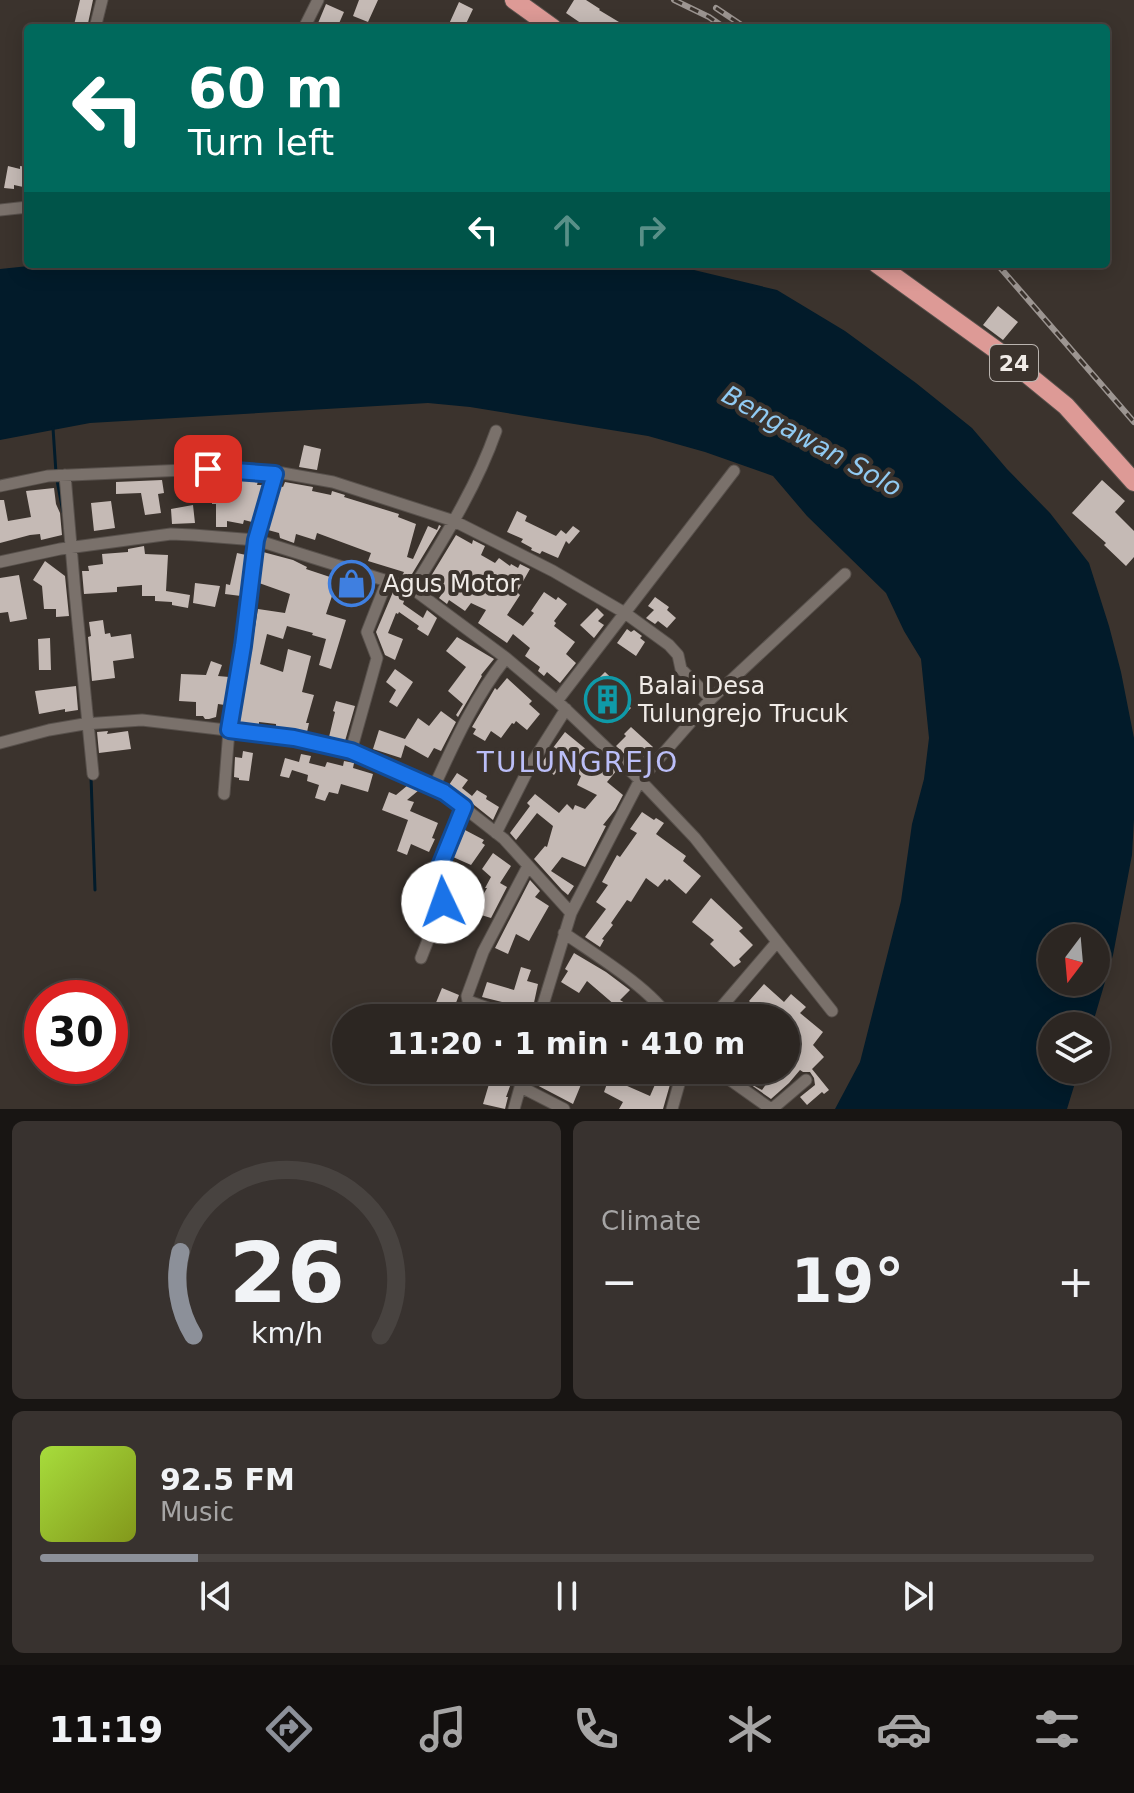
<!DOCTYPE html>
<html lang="en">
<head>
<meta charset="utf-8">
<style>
  :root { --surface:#2c2622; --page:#38322f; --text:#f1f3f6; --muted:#a6a5a5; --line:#484340; --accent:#8c9099 }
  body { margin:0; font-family:"DejaVu Sans",sans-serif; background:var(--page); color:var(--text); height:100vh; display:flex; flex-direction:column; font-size:30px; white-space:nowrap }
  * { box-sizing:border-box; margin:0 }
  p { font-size:26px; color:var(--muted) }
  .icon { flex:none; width:44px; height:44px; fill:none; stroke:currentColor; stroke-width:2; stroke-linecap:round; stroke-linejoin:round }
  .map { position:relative; height:1109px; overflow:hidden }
  .details { display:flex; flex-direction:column; gap:12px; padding:12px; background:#181513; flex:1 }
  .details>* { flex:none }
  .banner { position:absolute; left:24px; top:24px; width:1086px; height:244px; border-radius:8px; box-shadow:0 4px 20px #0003,0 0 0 2px var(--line); background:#00695c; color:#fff; overflow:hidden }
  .needle { width:52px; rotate:196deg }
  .controls { position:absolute; left:1038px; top:924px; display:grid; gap:16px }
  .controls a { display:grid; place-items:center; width:72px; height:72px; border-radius:50%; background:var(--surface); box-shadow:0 4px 20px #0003,0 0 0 2px var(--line); font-size:40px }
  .speed { position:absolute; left:24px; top:980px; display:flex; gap:16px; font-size:40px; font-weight:700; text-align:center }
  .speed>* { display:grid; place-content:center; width:104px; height:104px; border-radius:50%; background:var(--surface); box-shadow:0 4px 20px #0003,0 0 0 2px var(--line); line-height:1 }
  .speed .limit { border:12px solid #d22; background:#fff; color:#111 }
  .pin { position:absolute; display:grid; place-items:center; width:68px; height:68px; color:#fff; margin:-34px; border-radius:16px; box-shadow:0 4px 12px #0006 }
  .me { position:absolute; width:88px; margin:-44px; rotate:357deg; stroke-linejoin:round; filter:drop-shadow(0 0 6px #0008) }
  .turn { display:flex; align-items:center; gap:28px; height:168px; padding:0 32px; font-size:36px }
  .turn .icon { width:104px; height:104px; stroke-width:2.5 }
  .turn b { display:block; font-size:56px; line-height:68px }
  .lanes { display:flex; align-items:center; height:76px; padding:0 32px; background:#0003; justify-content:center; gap:40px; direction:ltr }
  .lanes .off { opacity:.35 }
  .big { font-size:60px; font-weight:600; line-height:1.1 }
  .details .tile { flex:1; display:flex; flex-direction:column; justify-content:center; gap:12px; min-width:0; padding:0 28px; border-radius:12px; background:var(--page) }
  .details .dial { align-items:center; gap:0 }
  .dial svg { height:208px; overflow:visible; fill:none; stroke:var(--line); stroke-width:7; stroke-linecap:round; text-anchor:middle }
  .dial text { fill:var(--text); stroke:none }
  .song { display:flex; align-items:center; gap:24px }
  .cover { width:96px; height:96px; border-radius:12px; background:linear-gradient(135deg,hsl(80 70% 55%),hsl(70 70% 35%)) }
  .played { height:8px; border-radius:4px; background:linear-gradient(90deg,var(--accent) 15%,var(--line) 15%) }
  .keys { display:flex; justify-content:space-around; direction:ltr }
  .heat { display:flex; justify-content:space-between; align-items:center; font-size:44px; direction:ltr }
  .details .tiles { flex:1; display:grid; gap:12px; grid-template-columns:1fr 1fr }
  .tile:last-child { grid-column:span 2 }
  .trip { position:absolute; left:332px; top:1004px; width:468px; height:80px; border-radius:40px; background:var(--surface); box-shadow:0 4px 20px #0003,0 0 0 2px var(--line); font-weight:600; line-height:80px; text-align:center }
  .tab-bar { display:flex; height:128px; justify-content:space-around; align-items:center; background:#120f0e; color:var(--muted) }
  .tab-bar .icon { width:56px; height:56px }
  .tab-bar .selected { color:var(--accent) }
  .tab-bar b { font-size:36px; color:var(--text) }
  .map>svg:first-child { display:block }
  .water { fill:#021b2a; fill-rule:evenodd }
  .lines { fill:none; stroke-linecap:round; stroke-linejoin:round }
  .stream { stroke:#021b2a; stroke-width:3 }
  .building { fill:#c5bab5 }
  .minor-casing { stroke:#58514c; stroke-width:13 }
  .trunk-casing { stroke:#58514c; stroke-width:20 }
  .minor { stroke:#7a716b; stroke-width:11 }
  .trunk { stroke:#dd9a96; stroke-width:18 }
  .rail-casing { stroke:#9c9591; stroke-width:6 }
  .rail { stroke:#3b332d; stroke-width:3; stroke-dasharray:9; stroke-linecap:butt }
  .route-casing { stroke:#114b97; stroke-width:20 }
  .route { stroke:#1a73e8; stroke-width:14 }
  .labels { text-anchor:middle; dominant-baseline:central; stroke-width:8; stroke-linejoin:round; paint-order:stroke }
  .shield { fill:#3b332d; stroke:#bab4af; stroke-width:2 }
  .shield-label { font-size:22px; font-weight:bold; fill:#f0ebe7 }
  .poi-label { font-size:24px; fill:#f0ebe7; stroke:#3b332d; text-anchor:start }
  .water-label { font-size:26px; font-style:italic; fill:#90caf2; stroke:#3b332d }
  .quarter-label { font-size:28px; letter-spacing:2px; fill:#bbbef7; stroke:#3b332d }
</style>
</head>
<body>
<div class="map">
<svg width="1134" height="1109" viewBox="0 0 1134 1109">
  <rect width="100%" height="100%" fill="#3b332d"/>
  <path class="water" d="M 48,264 L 669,264 L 777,290 L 845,331 L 916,383 L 972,428 L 1007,469 L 1050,513 L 1089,563 L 1109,626 L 1121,672 L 1134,738 L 1134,819 L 1132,855 L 1113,955 L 1092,1026 L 1052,1026 L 1052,1070 L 1079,1070 L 1067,1109 L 835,1109 L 860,1062 L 901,901 L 912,824 L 924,779 L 929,738 L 921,659 L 904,631 L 886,593 L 807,516 L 773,476 L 705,452 L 648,436 L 470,407 L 428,403 L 90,423 L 0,440 L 0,269 ZM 1052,938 L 1096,938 L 1096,982 L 1052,982 Z"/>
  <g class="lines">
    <path class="stream" d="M 53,428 L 56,473
      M 57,480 L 63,512
      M 91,777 L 95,890"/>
  </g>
  <path class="building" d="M 80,0 L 93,0 L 87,28 L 74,25 Z
    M 359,0 L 378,0 L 368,22 L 353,16 Z
    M 574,0 L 586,0 L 600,9 L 599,10 L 629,28 L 588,28 L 566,13 Z
    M 459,2 L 473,9 L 464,28 L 458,28 L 449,24 Z
    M 326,4 L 344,12 L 337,28 L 316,28 Z
    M 8,166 L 20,169 L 20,166 L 28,167 L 28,188 L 14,185 L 14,189 L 4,188 Z
    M 998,306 L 1018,322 L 1003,340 L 983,325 Z
    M 304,445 L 321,449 L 317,470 L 299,467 Z
    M 207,478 L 258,481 L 257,485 L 263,485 L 252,522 L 244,520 L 243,524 L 227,521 L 227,527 L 216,527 L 216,504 L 212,504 L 212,495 L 187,492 L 187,480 Z
    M 162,480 L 164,493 L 158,494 L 161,513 L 145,515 L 141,493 L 116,494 L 116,482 Z
    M 1102,480 L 1125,501 L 1115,512 L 1134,531 L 1134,557 L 1126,566 L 1104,545 L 1106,543 L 1072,513 Z
    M 285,482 L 313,487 L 312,491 L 331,495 L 332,491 L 345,495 L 344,497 L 399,514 L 398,517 L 416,524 L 407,557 L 413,559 L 428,526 L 437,530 L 439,525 L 441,526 L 409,579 L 402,576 L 404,572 L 368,561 L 371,553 L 317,533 L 315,540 L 296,534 L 294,543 L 280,538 L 279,533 L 268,530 L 280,486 L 283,487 Z
    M 54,488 L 56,504 L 60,513 L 62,535 L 41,540 L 40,534 L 30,535 L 0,543 L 0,500 L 4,500 L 8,521 L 31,517 L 26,491 Z
    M 111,501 L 115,528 L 94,531 L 91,503 Z
    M 193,505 L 195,523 L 172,524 L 171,509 Z
    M 517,511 L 527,516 L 525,521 L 556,536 L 561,530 L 566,534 L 573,526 L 580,531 L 569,544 L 566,541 L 558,558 L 542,551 L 540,554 L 531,550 L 532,548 L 521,542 L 523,539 L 507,532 Z
    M 456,535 L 472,544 L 473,540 L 485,546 L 481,555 L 495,563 L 499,558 L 510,566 L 511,564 L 518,568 L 520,564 L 530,569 L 517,592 L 520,595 L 507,615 L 523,626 L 534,613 L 531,611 L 544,592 L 556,600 L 558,597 L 567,604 L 554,621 L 556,623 L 554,626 L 575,642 L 566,654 L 576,663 L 560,683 L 547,672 L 544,676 L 538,671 L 540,667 L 525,656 L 530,648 L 513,634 L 507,643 L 478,623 L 486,610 L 471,603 L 465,611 L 449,600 L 447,604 L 439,598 L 444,591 L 428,581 Z
    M 144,546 L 145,554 L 168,555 L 166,591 L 190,595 L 188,608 L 172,605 L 172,602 L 155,601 L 155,596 L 142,596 L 142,585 L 117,587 L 117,592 L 84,594 L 82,571 L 89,571 L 88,566 L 103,564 L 102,554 L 128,552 L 128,549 Z
    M 263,552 L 293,560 L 307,567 L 306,569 L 330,577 L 331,575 L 341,578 L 342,576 L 365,583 L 358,605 L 332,596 L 326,614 L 346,620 L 331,669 L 319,665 L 326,639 L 312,635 L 313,633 L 287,626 L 283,639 L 267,634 L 260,664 L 283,672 L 288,649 L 311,656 L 302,692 L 314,695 L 306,723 L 309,723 L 307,732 L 276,727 L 276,724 L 259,722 L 259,725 L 239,723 L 258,609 L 285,613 L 290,594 L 259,583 Z
    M 237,553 L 246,555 L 241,596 L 225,594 L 226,584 L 230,585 Z
    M 45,561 L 65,576 L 69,616 L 56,617 L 56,609 L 44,609 L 42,586 L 33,580 Z
    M 19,575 L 27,619 L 10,622 L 8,612 L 0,613 L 0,578 Z
    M 195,583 L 220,586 L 215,607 L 193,603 Z
    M 393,592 L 405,598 L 403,604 L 423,618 L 427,610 L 437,618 L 428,636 L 417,629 L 419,626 L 399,612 L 398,614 L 396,613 L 388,633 L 403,639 L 395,660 L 385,655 L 376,632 Z
    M 655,597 L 669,607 L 667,610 L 676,618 L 667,628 L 658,621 L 655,624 L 646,618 L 654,610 L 648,606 Z
    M 597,608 L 604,615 L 598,621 L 604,625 L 594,638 L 580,625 Z
    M 103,620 L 105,634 L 110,633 L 111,637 L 131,634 L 134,658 L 113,661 L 115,678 L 92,681 L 88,637 L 91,636 L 89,622 Z
    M 627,629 L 631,632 L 634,630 L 642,636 L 640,638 L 645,642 L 636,656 L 617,643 Z
    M 457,637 L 494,659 L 481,675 L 482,676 L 458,717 L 456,715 L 463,704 L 448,691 L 466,667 L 446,651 Z
    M 50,638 L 51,670 L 39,670 L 38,639 Z
    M 211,661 L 222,665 L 218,676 L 229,677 L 225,705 L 218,704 L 216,717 L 209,719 L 205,719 L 203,716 L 196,716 L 196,702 L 179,701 L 181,674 L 206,675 Z
    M 395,669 L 413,682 L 397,707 L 389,702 L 396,690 L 386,682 Z
    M 605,672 L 626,692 L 620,697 L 631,708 L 620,719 L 611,710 L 608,713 L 595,699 L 605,689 L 597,680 Z
    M 507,678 L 532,701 L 529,704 L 540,714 L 527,730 L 516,721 L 514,724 L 512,723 L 501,738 L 491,731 L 485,741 L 473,734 L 476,729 L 472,727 L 495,688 L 497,690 Z
    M 76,686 L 78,710 L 65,712 L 65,709 L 39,714 L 35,691 Z
    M 336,701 L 355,706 L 345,741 L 329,737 L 335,712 L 333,711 Z
    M 441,711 L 456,722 L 441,751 L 434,748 L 428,758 L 405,745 L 401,758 L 373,749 L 379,730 L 405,739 L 418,718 L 429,726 Z
    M 631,727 L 653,747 L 643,757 L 646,760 L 638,767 L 616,746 L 626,736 L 624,734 Z
    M 108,731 L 107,734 L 128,731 L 131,749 L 99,753 L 97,732 Z
    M 565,732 L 604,764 L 606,762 L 617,770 L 607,782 L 623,795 L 615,810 L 603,825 L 606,826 L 585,867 L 562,857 L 551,871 L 574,886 L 568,895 L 562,890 L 534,859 L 545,846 L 547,847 L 553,826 L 537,813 L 516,840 L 510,833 L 530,806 L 527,803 L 535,794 L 559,813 L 567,804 L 573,810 L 575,805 L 585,809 L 597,795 L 577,785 L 581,776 L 564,761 L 554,775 L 540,765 Z
    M 243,751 L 253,753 L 249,781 L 239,780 L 239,778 L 234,777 L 235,757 L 242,758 Z
    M 301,754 L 311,756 L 309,763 L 325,767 L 327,762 L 343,766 L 344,761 L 354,763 L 353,768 L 373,774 L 368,792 L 341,784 L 338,794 L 329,792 L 325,801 L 315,798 L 319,785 L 307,781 L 308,775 L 292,770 L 289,778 L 280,776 L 285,758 L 299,762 Z
    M 457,773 L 468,780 L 462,788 L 472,796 L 477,790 L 487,796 L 486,799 L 499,807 L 493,820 L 449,785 Z
    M 408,785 L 419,790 L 407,800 L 414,802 L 410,811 L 438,823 L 432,838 L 435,839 L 429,852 L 411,844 L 407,855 L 397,851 L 408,820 L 382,810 L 389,792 L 396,795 Z
    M 642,812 L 654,820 L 656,818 L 664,823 L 656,834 L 686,856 L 683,861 L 701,876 L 686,894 L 669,879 L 667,881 L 665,879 L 658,887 L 646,878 L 631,902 L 627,900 L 611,923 L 613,925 L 602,939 L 604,940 L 600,947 L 585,937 L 606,909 L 596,902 L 608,885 L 602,882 L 617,855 L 620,857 L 637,833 L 630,829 Z
    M 465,830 L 484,840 L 482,843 L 485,845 L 471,865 L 453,857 Z
    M 493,853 L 511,866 L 500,883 L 507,887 L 491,918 L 478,914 L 484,898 L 482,897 L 487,888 L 485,888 L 491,877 L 482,869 Z
    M 530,880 L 540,891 L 535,897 L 549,906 L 529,941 L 516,934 L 508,954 L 495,948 Z
    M 711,898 L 743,928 L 739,931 L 753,945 L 739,959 L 741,962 L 734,967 L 710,944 L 714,940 L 692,922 Z
    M 574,953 L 606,972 L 630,990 L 620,1000 L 637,1010 L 632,1018 L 619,1018 L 623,1012 L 587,981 L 579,993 L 561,982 L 568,971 L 565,969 Z
    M 521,967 L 531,970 L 527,981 L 538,984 L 532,1012 L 530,1011 L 527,1018 L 524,1018 L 520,1010 L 510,1007 L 510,1004 L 482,997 L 487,982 L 514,990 Z
    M 764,984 L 784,1002 L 791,994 L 806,1007 L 800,1013 L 823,1032 L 813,1045 L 824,1057 L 812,1069 L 829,1090 L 824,1094 L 822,1092 L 807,1105 L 800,1097 L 815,1085 L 814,1078 L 810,1072 L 803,1072 L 800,1070 L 789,1083 L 771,1099 L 747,1082 L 762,1090 L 776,1070 L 786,1070 L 786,1064 L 798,1051 L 793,1046 L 798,1039 L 786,1028 L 786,1018 L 738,1018 L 750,1002 L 749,1001 Z
    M 442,988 L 459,995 L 452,1013 L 435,1005 Z
    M 479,1070 L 488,1070 L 500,1075 L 501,1070 L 516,1070 L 506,1097 L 508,1097 L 505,1109 L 483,1104 L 489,1084 L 476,1079 Z
    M 534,1070 L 587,1070 L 573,1104 L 531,1082 Z
    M 634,1070 L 667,1070 L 673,1074 L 663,1109 L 619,1109 L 623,1102 L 604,1092 L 609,1078 L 650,1096 L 657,1080 Z"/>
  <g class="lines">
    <defs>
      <path id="minor" d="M 95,28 L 102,0
        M 304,28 L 318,0
        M 0,210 L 28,207
        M 65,475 L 75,593 L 93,774
        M 0,486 L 48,476 L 208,469 L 275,474
        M 0,562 L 60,549 L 171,534 L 193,535 L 256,540 L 413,589 L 506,658 L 557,701 L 640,780 L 571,913 L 539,1018
        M 413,589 C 444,538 476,488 496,431
        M 557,701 L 734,471
        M 0,743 L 49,730 L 84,724 L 142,720 L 294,738 L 351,751 L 444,792 L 504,839 L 571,913
        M 351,751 L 377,658 L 367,632 L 387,581
        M 434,787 C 455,741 475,697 506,658
        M 224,794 L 229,730 L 243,646 L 256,540 L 275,474 L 282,473 L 333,482 L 454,521 L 553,571 L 625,613 L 669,645 L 678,655 L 681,669 L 711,699
        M 496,833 L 530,766 L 566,709
        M 564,933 C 594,954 650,988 669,1018
        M 421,958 L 443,902 C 444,890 437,882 438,871 L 464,807
        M 832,1011 L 695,838 L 640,780 L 711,699 L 845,574
        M 516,1018 L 468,1001 L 467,996 L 483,952 L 528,866
        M 712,1018 L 777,942
        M 716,1070 L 771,1109
        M 521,1087 L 564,1109
        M 514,1109 L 525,1070
        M 672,1109 L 683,1070
        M 772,1109 L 806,1080"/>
      <path id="trunk" d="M 514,0 L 553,28
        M 877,264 L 1006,357 L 1066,406 L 1134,482"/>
    </defs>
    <use href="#minor" class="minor-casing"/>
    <use href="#trunk" class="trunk-casing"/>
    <use href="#minor" class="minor"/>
    <use href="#trunk" class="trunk"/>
    <defs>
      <path id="rail" d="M 674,0 L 709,17 L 725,28
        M 716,8 L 746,28
        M 997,264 L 1134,422"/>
    </defs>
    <use href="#rail" class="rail-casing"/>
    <use href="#rail" class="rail"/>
  </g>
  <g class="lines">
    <defs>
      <path id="route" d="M 208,469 L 275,474 L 256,540 L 243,646 L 229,730 L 294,738 L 351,751 L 444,792 L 464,807 L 438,871 C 437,882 444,890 443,902"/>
    </defs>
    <use href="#route" class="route-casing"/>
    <use href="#route" class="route"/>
  </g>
  <defs>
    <symbol id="shop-ring" viewBox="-11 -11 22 22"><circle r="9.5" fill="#3b332d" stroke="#3f7fe0" stroke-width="1.5"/><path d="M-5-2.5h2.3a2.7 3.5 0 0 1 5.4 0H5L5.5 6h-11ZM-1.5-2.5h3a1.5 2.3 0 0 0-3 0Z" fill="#3f7fe0"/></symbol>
    <symbol id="building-ring" viewBox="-11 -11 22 22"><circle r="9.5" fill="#3b332d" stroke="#0f9aa8" stroke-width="1.5"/><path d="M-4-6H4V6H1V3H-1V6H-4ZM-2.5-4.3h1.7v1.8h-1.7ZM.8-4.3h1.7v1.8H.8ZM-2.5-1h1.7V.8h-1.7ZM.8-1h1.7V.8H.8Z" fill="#0f9aa8"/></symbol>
  </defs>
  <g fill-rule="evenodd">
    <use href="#shop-ring" x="326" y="558" width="51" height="51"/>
    <use href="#building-ring" x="582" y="674" width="51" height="51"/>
  </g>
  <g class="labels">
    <rect class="shield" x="990" y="345" width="48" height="36" rx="6"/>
    <g class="shield-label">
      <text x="1014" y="363">24</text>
    </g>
    <g class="poi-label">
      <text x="383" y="584">Agus Motor</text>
      <text x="638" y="686">Balai Desa<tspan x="638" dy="28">Tulungrejo Trucuk</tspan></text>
    </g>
    <g class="water-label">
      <text transform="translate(812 441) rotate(29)">Bengawan Solo</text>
    </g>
    <g class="quarter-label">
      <text x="578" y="762">TULUNGREJO</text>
    </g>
  </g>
</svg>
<div class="controls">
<a><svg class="needle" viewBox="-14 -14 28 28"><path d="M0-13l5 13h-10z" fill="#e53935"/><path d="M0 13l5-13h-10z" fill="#a6a5a5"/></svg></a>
<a><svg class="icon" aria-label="layers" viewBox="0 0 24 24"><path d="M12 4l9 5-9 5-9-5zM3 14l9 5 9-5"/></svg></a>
</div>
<div class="speed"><div class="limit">30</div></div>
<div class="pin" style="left:208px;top:469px;background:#d93025"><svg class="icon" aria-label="arrive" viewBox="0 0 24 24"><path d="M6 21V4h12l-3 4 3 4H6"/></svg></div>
<svg class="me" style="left:443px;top:902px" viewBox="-20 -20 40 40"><circle r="19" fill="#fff"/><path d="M0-13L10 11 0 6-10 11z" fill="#1a73e8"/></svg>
<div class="trip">11:20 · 1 min · 410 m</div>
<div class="banner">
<div class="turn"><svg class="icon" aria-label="left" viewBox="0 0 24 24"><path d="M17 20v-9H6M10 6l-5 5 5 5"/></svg><div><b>60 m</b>Turn left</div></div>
<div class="lanes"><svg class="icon" aria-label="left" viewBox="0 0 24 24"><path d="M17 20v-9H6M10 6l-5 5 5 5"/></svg><svg class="icon off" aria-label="ahead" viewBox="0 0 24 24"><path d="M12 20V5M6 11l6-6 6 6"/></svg><svg class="icon off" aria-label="right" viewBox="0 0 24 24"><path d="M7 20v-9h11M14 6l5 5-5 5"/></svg></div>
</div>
</div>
<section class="details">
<div class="tiles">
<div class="tile dial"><svg viewBox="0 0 100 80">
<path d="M14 69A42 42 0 1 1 86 69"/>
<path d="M14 69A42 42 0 0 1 9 37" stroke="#8c9099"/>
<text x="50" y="56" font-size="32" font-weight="700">26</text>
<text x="50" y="72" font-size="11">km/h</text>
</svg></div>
<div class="tile"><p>Climate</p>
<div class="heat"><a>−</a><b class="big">19°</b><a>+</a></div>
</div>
<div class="tile">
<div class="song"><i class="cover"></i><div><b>92.5 FM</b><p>Music</p></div></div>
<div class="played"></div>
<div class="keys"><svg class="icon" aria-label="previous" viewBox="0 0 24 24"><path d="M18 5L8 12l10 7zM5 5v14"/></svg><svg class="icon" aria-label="pause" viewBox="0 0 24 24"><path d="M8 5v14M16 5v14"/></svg><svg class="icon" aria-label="next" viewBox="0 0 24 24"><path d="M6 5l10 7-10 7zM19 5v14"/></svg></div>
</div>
</div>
</section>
<nav class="tab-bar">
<b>11:19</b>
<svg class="icon selected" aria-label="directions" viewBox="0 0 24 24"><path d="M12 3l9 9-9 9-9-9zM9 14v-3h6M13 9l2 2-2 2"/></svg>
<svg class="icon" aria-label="music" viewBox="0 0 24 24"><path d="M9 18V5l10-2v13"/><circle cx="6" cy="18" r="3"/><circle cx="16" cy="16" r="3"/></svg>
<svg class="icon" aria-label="phone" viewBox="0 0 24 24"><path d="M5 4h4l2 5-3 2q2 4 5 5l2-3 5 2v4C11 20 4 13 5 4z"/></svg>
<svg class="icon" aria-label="climate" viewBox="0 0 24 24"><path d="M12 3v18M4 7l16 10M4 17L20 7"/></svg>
<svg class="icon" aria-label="car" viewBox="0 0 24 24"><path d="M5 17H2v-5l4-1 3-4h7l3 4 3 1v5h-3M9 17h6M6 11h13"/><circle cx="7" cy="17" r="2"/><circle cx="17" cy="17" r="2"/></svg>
<svg class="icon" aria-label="filters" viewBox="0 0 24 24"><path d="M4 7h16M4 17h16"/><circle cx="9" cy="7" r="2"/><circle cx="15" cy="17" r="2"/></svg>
</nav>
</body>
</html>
